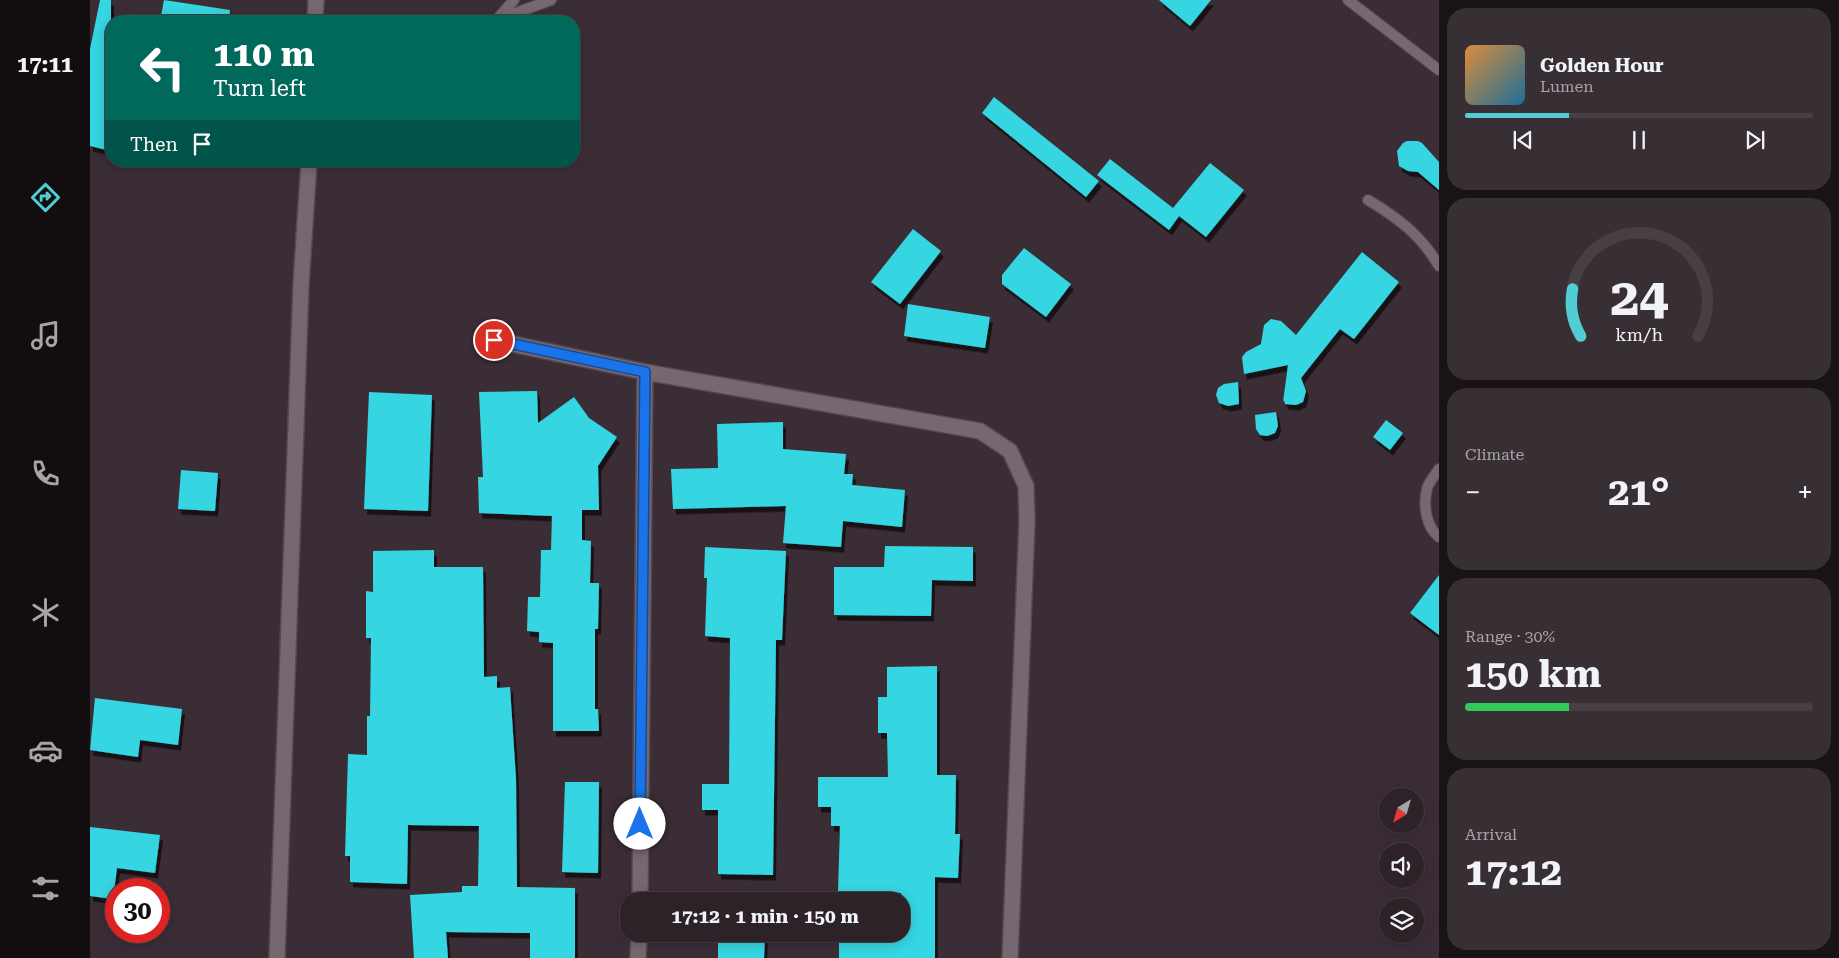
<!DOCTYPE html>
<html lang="en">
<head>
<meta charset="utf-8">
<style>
  :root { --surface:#2c2228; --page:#382f34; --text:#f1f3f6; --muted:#a6a4a8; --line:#483f45; --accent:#52ccd5 }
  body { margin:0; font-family:"Roboto Serif",serif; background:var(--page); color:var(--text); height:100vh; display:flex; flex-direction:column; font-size:19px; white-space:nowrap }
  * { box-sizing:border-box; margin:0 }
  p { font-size:16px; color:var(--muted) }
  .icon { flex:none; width:28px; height:28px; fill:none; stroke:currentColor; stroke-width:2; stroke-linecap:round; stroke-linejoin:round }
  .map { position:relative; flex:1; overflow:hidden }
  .panel { display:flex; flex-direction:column; gap:8px; padding:8px; background:#181316; width:400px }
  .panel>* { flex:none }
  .banner { position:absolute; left:15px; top:15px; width:475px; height:152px; border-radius:20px; box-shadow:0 2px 12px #0003,0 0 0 1px var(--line); background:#00695c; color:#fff; overflow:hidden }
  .needle { width:32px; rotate:217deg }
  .buttons { position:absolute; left:1289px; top:788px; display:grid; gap:10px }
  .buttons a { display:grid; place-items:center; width:45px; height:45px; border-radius:50%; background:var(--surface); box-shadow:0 2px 12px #0003,0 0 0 1px var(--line); font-size:25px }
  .speed { position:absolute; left:15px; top:878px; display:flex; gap:10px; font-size:25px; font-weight:700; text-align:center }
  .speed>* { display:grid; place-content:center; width:65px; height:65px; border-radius:50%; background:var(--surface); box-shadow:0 2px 12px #0003,0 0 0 1px var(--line); line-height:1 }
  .speed .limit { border:8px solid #d22; background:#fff; color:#111 }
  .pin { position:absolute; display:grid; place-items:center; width:42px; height:42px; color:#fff; margin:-21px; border:2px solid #fff; border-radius:50%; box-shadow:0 1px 5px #0007 }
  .me { position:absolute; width:55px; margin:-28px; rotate:0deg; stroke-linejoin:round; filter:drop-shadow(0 0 4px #0008) }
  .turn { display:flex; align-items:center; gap:18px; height:105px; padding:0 25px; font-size:22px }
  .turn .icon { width:65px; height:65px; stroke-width:2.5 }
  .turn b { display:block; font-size:35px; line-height:42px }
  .then { display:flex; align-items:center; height:48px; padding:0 25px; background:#0003; gap:10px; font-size:19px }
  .big { font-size:38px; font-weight:700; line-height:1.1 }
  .panel .tile { flex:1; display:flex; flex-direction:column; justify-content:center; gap:8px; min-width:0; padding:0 18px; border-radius:20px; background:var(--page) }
  .panel .dial { align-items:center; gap:0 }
  .dial svg { height:130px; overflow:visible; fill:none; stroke:var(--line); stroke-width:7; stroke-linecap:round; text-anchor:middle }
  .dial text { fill:var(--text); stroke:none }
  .song { display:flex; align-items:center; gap:15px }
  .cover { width:60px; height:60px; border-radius:8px; background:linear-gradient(135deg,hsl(30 70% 55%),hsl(200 70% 35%)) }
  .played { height:5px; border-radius:2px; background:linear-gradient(90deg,var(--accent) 30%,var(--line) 30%) }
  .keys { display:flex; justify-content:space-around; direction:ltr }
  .heat { display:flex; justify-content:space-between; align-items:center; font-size:28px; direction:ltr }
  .charge { height:8px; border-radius:4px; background:linear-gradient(90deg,#34c759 30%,var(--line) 0) }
  .trip { position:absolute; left:530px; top:892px; width:290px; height:50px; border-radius:20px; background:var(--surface); box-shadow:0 2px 12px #0003,0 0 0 1px var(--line); font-weight:700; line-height:50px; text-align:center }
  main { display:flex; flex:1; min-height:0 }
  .tabs { display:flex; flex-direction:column; width:90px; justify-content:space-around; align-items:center; background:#120e10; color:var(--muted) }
  .tabs .icon { width:35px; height:35px }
  .tabs .active { color:var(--accent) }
  .tabs b { font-size:22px; color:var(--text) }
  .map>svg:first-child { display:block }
  .building { fill:#34d6e2; filter:url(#shadow) }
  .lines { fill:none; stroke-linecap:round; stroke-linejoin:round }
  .lane-casing { stroke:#554950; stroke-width:12 }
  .street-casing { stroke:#554950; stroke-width:18 }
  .secondary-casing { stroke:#554950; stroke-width:18 }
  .lane { stroke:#766770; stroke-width:10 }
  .street { stroke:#766770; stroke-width:15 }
  .secondary { stroke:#766770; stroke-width:15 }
  .route-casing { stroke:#114b97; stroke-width:12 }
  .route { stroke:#1a73e8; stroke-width:9 }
</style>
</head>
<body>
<main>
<nav class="tabs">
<b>17:11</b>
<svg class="icon active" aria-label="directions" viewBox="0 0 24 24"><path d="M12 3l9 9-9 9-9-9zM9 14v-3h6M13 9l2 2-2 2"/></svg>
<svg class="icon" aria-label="music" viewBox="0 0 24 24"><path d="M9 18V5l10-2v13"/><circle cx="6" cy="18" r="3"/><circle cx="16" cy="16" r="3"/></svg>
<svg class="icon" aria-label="phone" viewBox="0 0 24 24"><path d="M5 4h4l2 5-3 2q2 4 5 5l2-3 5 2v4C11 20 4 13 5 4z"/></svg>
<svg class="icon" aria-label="climate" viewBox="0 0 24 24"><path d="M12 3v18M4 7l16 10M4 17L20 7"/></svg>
<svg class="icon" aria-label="car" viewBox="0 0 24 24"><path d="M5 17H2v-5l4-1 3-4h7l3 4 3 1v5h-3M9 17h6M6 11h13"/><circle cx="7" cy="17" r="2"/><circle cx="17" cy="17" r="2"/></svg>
<svg class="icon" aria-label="filters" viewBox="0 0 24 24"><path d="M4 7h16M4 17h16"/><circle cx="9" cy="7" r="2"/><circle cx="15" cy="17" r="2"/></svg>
</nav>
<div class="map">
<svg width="1349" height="958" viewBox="0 0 1349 958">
  <defs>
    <filter id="shadow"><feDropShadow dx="3" dy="5.5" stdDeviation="0" flood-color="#0009"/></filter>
  </defs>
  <rect width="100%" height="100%" fill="#3b2d36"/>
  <path class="building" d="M 10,0 L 21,0 L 21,151 L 0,146 L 0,49 Z
    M 74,0 L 140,10 L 139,21 L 70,21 Z
    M 1069,0 L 1121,0 L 1100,26 Z
    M 904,97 L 1009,181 L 996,197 L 892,113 Z
    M 1317,141 L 1328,141 L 1332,143 L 1349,162 L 1349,190 L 1328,172 L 1318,171 L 1309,166 L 1307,151 L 1313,143 Z
    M 1020,159 L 1083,208 L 1120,163 L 1154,190 L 1116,237 L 1089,216 L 1079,230 L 1007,175 Z
    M 823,229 L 851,251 L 810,304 L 781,282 Z
    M 934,248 L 981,284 L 956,317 L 912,284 L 912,275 Z
    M 1272,252 L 1309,282 L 1264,339 L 1250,329 L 1211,378 L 1216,391 L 1213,402 L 1206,405 L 1195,404 L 1194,400 L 1193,402 L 1198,365 L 1154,374 L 1152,357 L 1156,352 L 1171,344 L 1174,325 L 1181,319 L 1191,321 L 1206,335 Z
    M 818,304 L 900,317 L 895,348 L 814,336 Z
    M 1148,382 L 1149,404 L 1138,406 L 1129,403 L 1126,395 L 1128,388 L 1134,384 Z
    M 447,391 L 448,423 L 484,397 L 499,418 L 527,437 L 508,466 L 509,510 L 492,510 L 492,540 L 501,541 L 500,583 L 509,583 L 508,629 L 505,629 L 505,709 L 508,709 L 509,731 L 463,731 L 463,643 L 449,642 L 449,632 L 437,631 L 438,597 L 450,597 L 451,550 L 461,550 L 462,516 L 389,513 L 388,477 L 393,477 L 389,392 Z
    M 279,392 L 342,395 L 338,511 L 274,509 Z
    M 1186,412 L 1188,426 L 1185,433 L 1177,436 L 1170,435 L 1166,429 L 1165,415 Z
    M 1296,420 L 1313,433 L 1300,450 L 1283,437 Z
    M 693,422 L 693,449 L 756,454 L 754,474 L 763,474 L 762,485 L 815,490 L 812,527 L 753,521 L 751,547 L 693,543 L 696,506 L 583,509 L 581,469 L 628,468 L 627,424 Z
    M 91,470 L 128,473 L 125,511 L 88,509 Z
    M 795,546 L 883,547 L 883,581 L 842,580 L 841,616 L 744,615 L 744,567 L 794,567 Z
    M 615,547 L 696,551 L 692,640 L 686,640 L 683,875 L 628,874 L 628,810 L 612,810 L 612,784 L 639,784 L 640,638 L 615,636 L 617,578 L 614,578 Z
    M 344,550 L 344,567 L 393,567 L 394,677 L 407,676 L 407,688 L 420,687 L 426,779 L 427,887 L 485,888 L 485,958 L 440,958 L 440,933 L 356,932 L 358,958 L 324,958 L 320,895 L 372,892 L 372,886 L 388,886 L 389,826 L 318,825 L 317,884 L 260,882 L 260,856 L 255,856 L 258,754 L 277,755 L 277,716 L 280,716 L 281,638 L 276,638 L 276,591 L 283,592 L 283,551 Z
    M 1349,575 L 1349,635 L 1320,613 Z
    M 847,666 L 847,775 L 866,775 L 865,834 L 870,834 L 868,878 L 845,877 L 845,958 L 749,958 L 749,934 L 811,934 L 811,893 L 748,891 L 750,826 L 741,826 L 741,807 L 728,807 L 728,777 L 798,777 L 797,733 L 788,733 L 788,697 L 797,697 L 797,667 Z
    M 5,698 L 92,709 L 88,745 L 50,740 L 48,757 L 0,750 Z
    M 475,782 L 509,782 L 508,873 L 472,872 Z
    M 0,827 L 70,835 L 65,873 L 27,868 L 23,899 L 0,896 Z
    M 628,934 L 675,934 L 674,958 L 628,958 Z"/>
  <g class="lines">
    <defs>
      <path id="lane" d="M 1258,0 L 1349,70
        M 408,18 L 424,0
        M 404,21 L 461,0
        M 1278,200 C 1308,218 1331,235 1349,266
        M 1349,469 C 1345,475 1338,483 1337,489 C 1333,505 1336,527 1349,537"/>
      <path id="street" d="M 404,340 L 555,372 L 550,901
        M 555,372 L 890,431 L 920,451 L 936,486 L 937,521 L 920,958
        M 548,958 L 549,934"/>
      <path id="secondary" d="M 225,21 L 226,0
        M 187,958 L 211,285 L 219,161"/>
    </defs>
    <use href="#lane" class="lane-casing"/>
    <use href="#street" class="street-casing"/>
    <use href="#secondary" class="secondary-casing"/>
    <use href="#lane" class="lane"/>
    <use href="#street" class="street"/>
    <use href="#secondary" class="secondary"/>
  </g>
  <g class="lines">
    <defs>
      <path id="route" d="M 404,340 L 555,372 L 550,824"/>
    </defs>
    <use href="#route" class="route-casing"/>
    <use href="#route" class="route"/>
  </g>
</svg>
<div class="buttons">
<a><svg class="needle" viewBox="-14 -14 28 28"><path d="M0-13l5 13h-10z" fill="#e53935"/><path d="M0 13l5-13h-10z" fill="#a6a4a8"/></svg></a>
<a><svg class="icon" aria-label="sound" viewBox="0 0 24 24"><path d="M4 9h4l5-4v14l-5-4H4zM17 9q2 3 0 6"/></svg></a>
<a><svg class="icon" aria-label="layers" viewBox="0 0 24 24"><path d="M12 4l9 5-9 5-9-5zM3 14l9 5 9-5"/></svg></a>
</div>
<div class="speed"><div class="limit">30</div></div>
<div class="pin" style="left:404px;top:340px;background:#d93025"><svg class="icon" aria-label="arrive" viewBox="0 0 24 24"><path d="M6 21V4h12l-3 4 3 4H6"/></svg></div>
<svg class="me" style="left:550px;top:824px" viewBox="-20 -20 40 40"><circle r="19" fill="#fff"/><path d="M0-13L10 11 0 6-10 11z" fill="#1a73e8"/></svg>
<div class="trip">17:12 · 1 min · 150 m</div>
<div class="banner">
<div class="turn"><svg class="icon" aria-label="left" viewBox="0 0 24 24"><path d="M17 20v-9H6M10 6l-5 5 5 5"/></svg><div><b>110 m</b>Turn left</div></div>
<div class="then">Then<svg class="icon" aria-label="arrive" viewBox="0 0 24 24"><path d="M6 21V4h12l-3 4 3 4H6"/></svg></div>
</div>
</div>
<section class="panel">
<div class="tile">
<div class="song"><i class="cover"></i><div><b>Golden Hour</b><p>Lumen</p></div></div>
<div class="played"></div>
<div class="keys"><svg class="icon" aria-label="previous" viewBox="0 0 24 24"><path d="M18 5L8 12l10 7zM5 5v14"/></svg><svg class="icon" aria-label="pause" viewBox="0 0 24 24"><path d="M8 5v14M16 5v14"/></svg><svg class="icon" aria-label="next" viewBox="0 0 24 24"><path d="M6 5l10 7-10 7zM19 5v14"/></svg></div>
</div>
<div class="tile dial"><svg viewBox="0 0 100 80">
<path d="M14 69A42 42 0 1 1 86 69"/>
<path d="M14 69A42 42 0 0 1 9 40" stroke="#52ccd5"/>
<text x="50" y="56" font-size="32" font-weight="700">24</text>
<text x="50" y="72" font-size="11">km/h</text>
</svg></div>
<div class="tile"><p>Climate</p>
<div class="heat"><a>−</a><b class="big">21°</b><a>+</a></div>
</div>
<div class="tile"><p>Range · 30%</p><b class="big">150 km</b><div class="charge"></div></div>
<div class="tile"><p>Arrival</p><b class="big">17:12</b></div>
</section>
</main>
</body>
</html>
